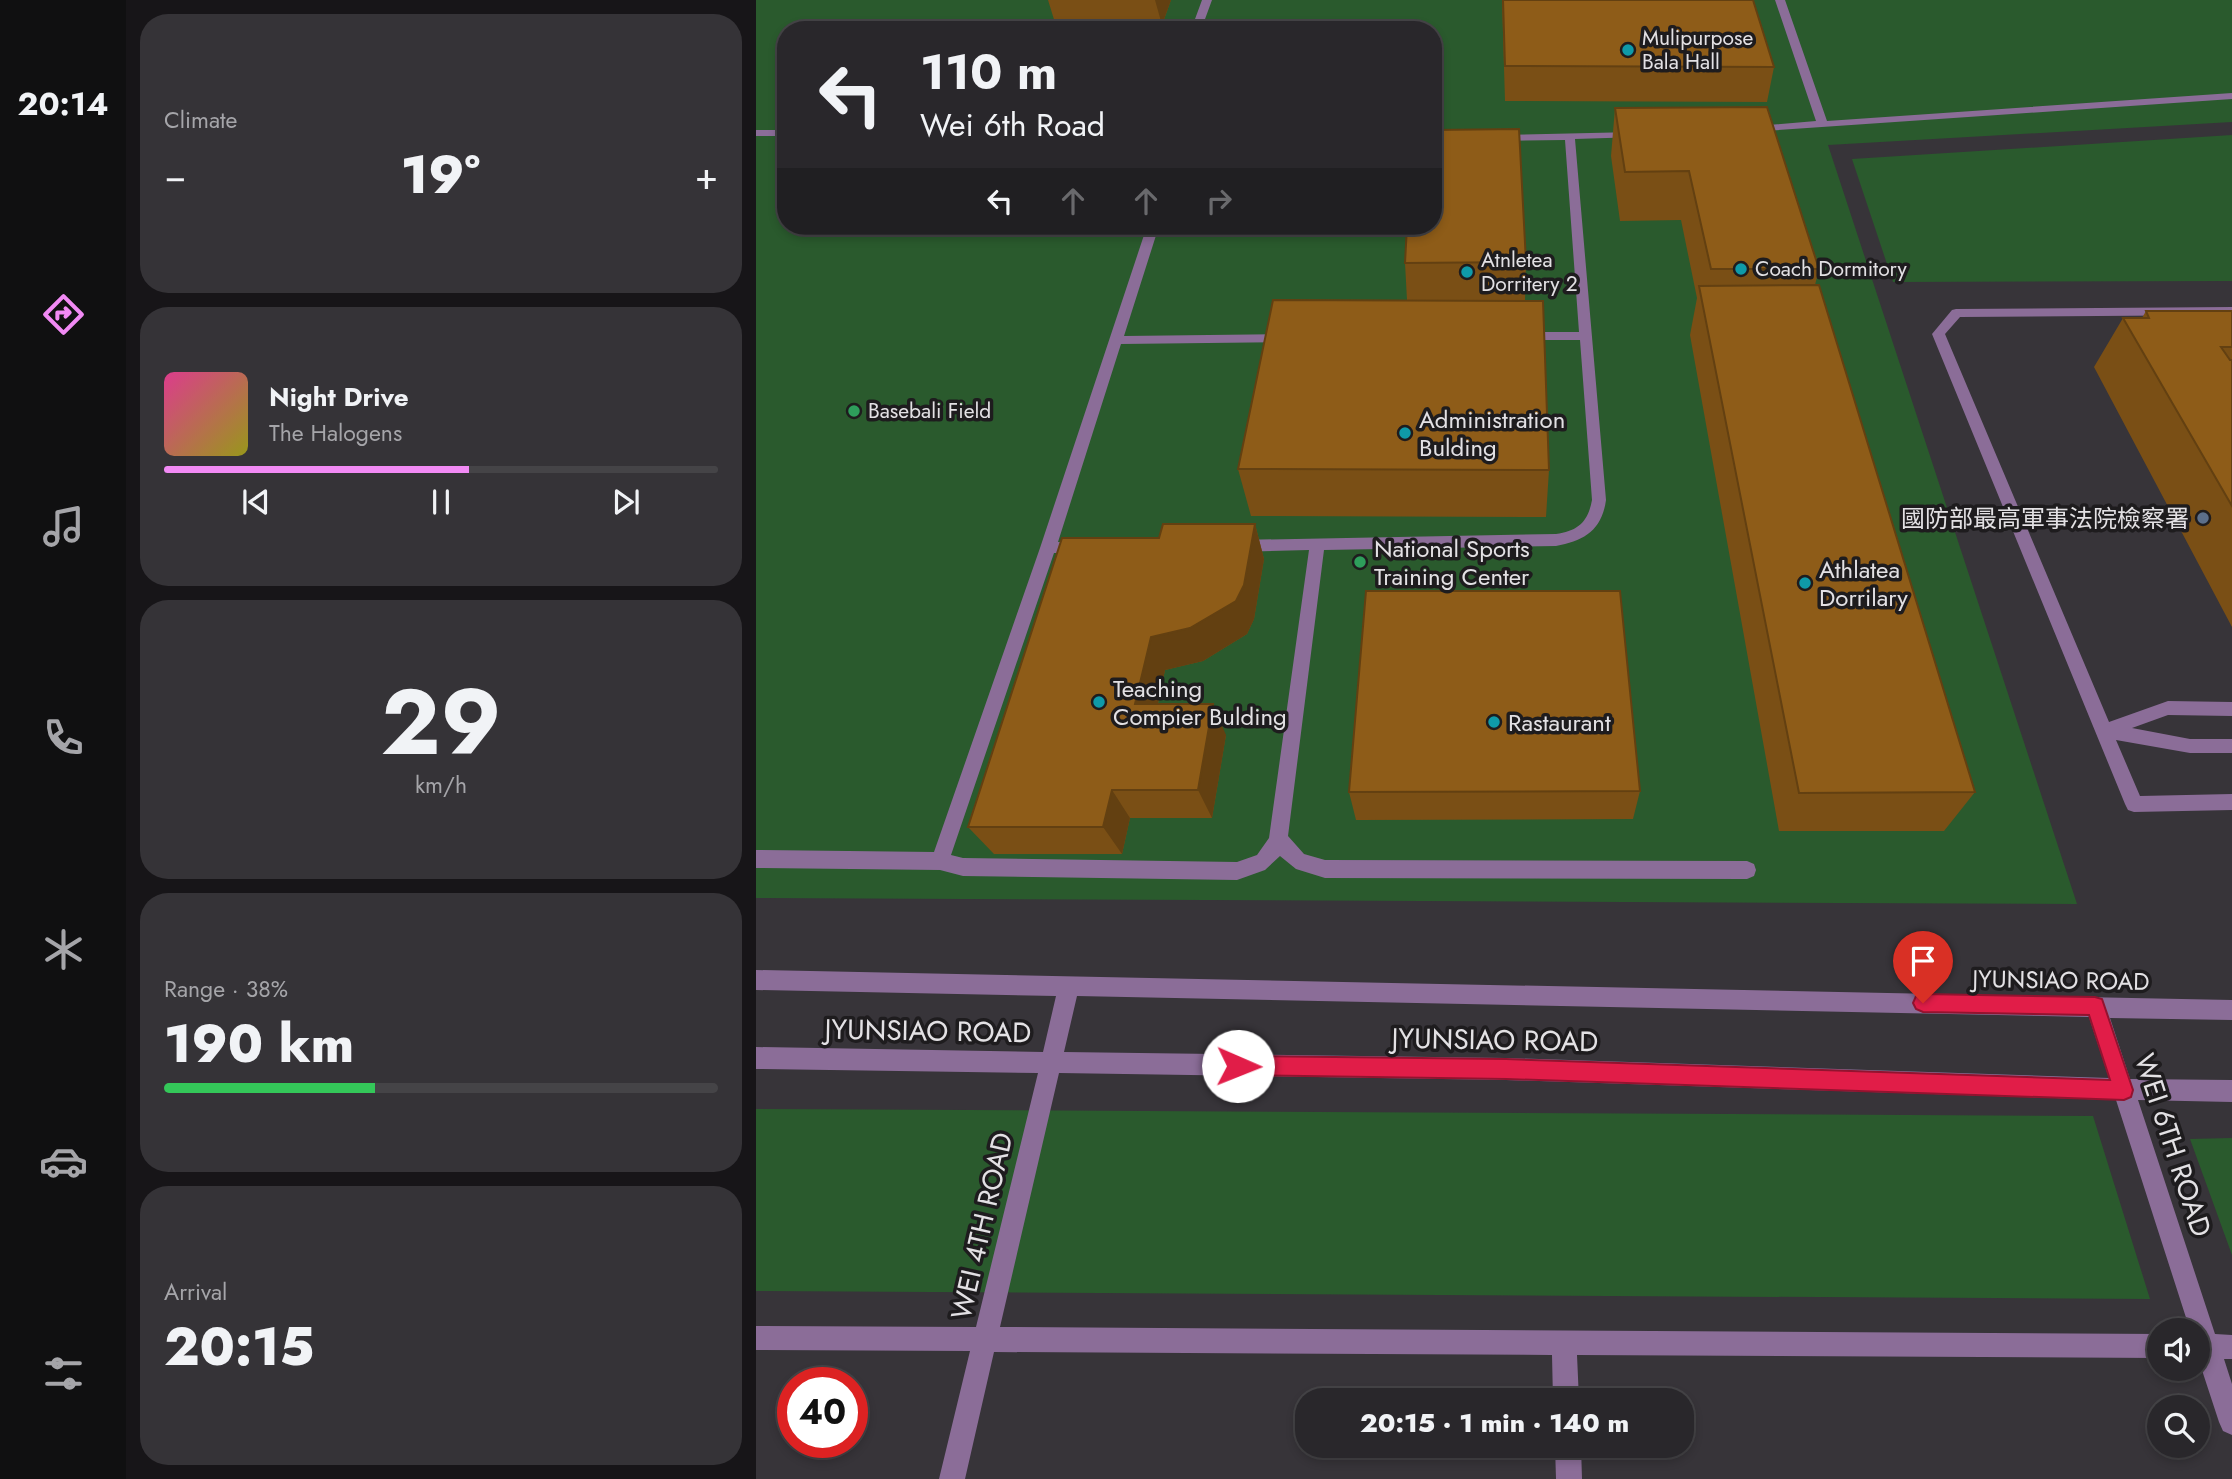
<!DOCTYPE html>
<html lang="en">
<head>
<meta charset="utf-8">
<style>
  :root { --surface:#29272b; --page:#353337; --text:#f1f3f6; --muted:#a5a5a9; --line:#454447; --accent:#f18af4 }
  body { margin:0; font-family:Jost,"Noto Sans TC",sans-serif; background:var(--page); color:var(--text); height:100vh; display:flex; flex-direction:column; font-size:26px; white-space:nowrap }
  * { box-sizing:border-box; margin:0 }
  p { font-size:23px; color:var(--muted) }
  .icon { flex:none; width:38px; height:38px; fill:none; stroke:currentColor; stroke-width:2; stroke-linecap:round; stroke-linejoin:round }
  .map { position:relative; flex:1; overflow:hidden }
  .details { display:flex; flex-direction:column; gap:14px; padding:14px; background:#171518; width:630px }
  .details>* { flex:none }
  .hud { position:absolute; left:21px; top:21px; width:665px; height:214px; border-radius:28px; box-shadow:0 4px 10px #0003,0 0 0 2px var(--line); background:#29272b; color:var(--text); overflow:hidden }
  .tools { position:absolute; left:1391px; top:1318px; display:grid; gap:14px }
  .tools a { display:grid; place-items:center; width:63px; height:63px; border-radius:50%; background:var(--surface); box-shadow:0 4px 10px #0003,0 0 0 2px var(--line); font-size:35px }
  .speed { position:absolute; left:21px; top:1367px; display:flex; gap:14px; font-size:35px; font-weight:700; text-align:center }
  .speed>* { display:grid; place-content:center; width:91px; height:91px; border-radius:50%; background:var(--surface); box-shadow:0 4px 10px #0003,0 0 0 2px var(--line); line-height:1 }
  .speed .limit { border:10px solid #d22; background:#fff; color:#111 }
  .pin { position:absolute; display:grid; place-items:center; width:60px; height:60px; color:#fff; margin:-72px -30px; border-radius:50% 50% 50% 0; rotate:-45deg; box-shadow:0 0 7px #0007 }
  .pin .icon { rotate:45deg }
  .me { position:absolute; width:77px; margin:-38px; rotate:91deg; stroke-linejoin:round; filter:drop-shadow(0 0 5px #0008) }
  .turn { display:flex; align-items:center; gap:24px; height:147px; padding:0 28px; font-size:32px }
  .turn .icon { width:91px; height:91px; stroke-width:2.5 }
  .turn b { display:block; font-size:49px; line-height:60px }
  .lanes { display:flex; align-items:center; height:66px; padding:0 28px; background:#0003; justify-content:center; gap:35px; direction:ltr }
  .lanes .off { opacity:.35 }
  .big { font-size:52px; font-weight:800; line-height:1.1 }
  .details .tile { flex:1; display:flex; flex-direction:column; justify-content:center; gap:10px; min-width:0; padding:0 24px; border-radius:28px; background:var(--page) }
  .details .dial { align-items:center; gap:0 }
  .dial b { font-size:91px; line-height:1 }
  .song { display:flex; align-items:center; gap:21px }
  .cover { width:84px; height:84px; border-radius:10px; background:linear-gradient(135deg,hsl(330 70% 55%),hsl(60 70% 35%)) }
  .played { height:7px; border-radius:4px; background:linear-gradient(90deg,var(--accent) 55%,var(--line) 55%) }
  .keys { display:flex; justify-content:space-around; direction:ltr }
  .heat { display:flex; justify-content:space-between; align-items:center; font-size:38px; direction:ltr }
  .charge { height:10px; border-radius:5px; background:linear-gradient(90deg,#34c759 38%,var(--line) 0) }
  .trip { position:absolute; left:539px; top:1388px; width:399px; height:70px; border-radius:28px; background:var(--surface); box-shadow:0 4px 10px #0003,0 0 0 2px var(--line); font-weight:800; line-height:70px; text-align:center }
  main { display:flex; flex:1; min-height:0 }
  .tabs { display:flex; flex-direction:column; width:126px; justify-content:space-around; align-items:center; background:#101011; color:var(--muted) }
  .tabs .icon { width:49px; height:49px }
  .tabs .on { color:var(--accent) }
  .tabs b { font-size:32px; color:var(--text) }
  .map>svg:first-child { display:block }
  .green { fill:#2a5a2d; fill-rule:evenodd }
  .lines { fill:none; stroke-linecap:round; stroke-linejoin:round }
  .minor { fill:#8b6d98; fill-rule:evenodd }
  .wall { fill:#7a4f15 }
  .shaded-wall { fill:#634011 }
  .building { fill:#8e5c18; stroke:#634011; stroke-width:2 }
  .route { fill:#e11d48; stroke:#92132f; stroke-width:2 }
  .culture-dot { fill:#0f9aa8; stroke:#1e1c1e; stroke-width:2.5 }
  .leisure-dot { fill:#2e9e5b; stroke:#1e1c1e; stroke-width:2.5 }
  .service-dot { fill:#5c6f8a; stroke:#1e1c1e; stroke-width:2.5 }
  .labels { text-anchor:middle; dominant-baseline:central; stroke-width:7; stroke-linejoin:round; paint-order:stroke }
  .far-poi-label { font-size:21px; fill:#e3e1e4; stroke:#1e1c1e; text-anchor:start }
  .poi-label { font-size:24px; fill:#e3e1e4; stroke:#1e1c1e; text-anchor:start }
  .street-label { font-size:24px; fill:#e3e1e4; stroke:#1e1c1e }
  .near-street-label { font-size:28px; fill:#e3e1e4; stroke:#1e1c1e }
</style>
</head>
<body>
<main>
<nav class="tabs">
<b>20:14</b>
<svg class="icon on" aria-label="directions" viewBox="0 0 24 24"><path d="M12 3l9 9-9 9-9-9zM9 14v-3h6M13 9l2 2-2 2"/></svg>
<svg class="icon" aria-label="music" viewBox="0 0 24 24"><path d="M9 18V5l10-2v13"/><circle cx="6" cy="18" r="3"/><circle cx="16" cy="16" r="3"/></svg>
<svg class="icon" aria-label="phone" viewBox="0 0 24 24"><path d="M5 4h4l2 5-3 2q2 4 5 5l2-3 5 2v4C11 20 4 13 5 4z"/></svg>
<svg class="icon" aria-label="climate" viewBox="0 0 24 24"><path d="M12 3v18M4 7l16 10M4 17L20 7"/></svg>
<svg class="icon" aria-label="car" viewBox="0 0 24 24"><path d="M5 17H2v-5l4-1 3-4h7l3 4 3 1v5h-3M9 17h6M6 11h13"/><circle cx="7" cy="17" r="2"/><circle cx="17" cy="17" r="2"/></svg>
<svg class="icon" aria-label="filters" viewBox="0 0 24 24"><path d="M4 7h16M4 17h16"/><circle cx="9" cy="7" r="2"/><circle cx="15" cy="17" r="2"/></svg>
</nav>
<section class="details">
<div class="tile"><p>Climate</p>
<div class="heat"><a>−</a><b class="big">19°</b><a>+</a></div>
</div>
<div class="tile">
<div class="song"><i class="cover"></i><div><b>Night Drive</b><p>The Halogens</p></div></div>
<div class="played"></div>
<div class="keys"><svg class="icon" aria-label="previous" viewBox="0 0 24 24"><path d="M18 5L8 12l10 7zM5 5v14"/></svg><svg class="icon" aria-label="pause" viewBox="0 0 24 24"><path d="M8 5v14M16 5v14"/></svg><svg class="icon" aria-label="next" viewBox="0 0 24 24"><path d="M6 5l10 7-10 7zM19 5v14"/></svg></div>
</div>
<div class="tile dial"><b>29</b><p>km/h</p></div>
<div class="tile"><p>Range · 38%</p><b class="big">190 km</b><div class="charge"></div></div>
<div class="tile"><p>Arrival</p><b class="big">20:15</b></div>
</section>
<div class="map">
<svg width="1476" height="1479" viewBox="0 0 1476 1479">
  <rect width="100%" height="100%" fill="#373439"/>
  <path class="green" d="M 0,0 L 1476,0 L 1476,122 L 1072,145 L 1321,904 L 0,898 ZM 30,30 L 677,30 L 677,226 L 30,226 Z
    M 1476,135 L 1476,281 L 1137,282 L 1096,159 Z
    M 0,1109 L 1337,1116 L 1394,1299 L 0,1291 Z
    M 1476,1138 L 1476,1255 L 1434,1139 Z"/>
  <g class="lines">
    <path class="minor" d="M 446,0 L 456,0 L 445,30 L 435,30 Z
      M 1019,0 L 1029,0 L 1071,121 L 1476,93 L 1476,99 L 994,132 L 989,129 L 990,127 L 1060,121 Z
      M 0,130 L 30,130 L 30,136 L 0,136 Z
      M 879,132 L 883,133 L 883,137 L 819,139 L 850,500 C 846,530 828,541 800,546 L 568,550 L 532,836 L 548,854 L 569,860 L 991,861 L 998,864 L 1000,870 L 998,876 L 991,879 L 569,878 L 540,869 L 524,856 L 509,870 L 481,880 L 207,876 L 184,870 L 0,868 L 0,850 L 178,852 L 284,548 L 391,226 L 403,226 L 368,336 L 533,334 L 539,338 L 533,342 L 365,344 L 302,542 L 327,541 L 335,547 L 327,553 L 298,553 L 195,855 L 207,858 L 481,862 L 501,855 L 513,838 L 553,550 L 481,552 L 473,546 L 481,540 L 800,534 C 822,531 832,522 836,500 L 824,340 L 764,340 L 758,336 L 764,332 L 823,332 L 809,140 L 742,141 L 737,138 L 742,135 Z
      M 1476,307 L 1476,315 L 1204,317 L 1189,334 L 1353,722 L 1412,701 L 1476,702 L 1476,716 L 1412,715 L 1376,728 L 1434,739 L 1476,739 L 1476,753 L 1434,753 L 1360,740 L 1384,796 L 1476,794 L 1476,810 L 1378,812 L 1372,810 L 1369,804 L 1176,334 L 1196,310 L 1200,309 Z
      M 0,970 L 1476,1000 L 1476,1020 L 1354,1018 L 1374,1079 L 1476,1080 L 1476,1102 L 1382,1100 L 1459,1334 L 1476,1335 L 1476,1359 L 1468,1359 L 1476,1384 L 1476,1435 L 1467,1431 L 1463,1422 L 1442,1358 L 1442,1330 L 1434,1330 L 1360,1100 L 750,1080 L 303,1073 L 244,1327 L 1404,1334 L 1404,1358 L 821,1355 L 823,1400 L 797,1400 L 796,1355 L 238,1352 L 209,1479 L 183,1479 L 214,1351 L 0,1350 L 0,1326 L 220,1327 L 282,1073 L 0,1069 L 0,1047 L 287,1052 L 300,996 L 0,990 ZM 321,996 L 1333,1017 L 1353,1078 L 750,1058 L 308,1052 Z
      M 799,1446 L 825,1446 L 826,1479 L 800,1479 Z"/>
  </g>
  <path class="wall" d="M 292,0 L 415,0 L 406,25 L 300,26 Z
    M 746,0 L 997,0 L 1018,67 L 1011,102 L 749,101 Z
    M 859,108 L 1063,269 L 1059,285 L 1219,792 L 1188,831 L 1023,831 L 934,335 L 941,298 L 925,220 L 864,221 L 855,156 Z
    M 537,226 L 677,226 L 770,262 L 769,301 L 793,470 L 790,517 L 495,516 L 482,469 L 651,300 L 649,263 L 650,233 L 539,235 Z
    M 1390,311 L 1476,311 L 1476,627 L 1338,367 L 1367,318 L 1386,318 Z
    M 499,524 L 508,559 L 498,619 L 491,634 L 447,661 L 409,670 L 402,704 L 470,735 L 456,818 L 374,818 L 366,854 L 238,854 L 212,827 Z
    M 884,791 L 877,819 L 600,820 L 593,792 Z"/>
  <path class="shaded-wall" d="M 399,0 L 415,0 L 406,25 Z
    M 499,524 L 508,559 L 498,619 L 491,634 L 447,661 L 409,670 L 395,735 L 379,704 L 395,637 Z
    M 457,704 L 470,735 L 456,818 L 442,790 Z
    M 356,790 L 374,818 L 366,854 L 347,827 Z"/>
  <path class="building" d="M 747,0 L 997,0 L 1018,67 L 749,66 Z
    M 1011,107 L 1063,269 L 955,269 L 933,171 L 869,172 L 859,108 Z
    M 763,129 L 770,262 L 649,263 L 651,226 L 677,226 L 677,130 Z
    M 1063,285 L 1219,792 L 1043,793 L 943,286 Z
    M 517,300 L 787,301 L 793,470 L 482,469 Z
    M 1390,311 L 1476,311 L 1476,347 L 1465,347 L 1474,360 L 1476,360 L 1476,506 L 1367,318 L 1393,318 Z
    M 407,524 L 499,524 L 488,585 L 480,601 L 434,628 L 395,637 L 379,704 L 457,704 L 442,790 L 356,790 L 347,827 L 212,827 L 306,538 L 403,538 Z
    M 610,591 L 864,591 L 884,791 L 593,792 Z"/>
  <path class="route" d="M 1167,994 L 1339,997 L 1346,999 L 1377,1090 L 1375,1097 L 1368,1100 L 750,1079 L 482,1075 L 475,1072 L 472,1066 L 475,1059 L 482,1056 L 750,1059 L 1354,1080 L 1333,1015 L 1167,1012 L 1160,1009 L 1157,1003 L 1160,996 Z"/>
  <g class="culture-dot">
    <circle cx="872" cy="50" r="7"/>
    <circle cx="985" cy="269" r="7"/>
    <circle cx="711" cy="272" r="7"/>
    <circle cx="649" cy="433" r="7"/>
    <circle cx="1049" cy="583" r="7"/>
    <circle cx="343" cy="702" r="7"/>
    <circle cx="738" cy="722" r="7"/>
  </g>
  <g class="leisure-dot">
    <circle cx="98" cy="411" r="7"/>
    <circle cx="604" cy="562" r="7"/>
  </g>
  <circle class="service-dot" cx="1447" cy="518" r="7"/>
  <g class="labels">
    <g class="far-poi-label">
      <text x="886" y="38">Mulipurpose<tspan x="886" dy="24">Bala Hall</tspan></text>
      <text x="725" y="260">Atnletea<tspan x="725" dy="24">Dorritery 2</tspan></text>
      <text x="999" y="269">Coach Dormitory</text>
      <text x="112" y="411">Basebali Field</text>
    </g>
    <g class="poi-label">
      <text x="663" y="419">Administration<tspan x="663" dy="28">Bulding</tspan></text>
      <text x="1433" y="518" text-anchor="end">國防部最高軍事法院檢察署</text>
      <text x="618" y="548">National Sports<tspan x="618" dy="28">Training Center</tspan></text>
      <text x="1063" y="569">Athlatea<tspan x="1063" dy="28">Dorrilary</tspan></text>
      <text x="357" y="688">Teaching<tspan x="357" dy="28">Compier Bulding</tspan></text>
      <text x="752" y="722">Rastaurant</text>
    </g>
    <g class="street-label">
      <text transform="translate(1305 980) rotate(1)">JYUNSIAO ROAD</text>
    </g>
    <g class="near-street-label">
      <text transform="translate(172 1031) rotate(1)">JYUNSIAO ROAD</text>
      <text transform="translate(739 1040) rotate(1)">JYUNSIAO ROAD</text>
      <text transform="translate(1417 1145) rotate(72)">WEI 6TH ROAD</text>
      <text transform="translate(226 1226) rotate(-77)">WEI 4TH ROAD</text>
    </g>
  </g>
</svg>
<div class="tools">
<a><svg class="icon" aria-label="sound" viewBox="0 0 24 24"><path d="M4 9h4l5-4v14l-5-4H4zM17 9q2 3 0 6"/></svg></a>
<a><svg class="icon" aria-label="search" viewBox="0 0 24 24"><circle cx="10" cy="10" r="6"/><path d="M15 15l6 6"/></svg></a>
</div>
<div class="speed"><div class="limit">40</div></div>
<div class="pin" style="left:1167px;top:1003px;background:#d93025"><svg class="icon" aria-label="arrive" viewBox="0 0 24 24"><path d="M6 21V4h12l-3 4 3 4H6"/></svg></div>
<svg class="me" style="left:482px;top:1066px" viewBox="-20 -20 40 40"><circle r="19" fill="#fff"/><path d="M0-13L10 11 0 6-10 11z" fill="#e11d48"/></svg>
<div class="trip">20:15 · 1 min · 140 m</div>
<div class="hud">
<div class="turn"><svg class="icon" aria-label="left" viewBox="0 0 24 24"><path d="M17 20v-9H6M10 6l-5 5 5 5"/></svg><div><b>110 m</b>Wei 6th Road</div></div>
<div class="lanes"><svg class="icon" aria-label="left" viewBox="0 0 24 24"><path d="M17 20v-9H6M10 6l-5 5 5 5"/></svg><svg class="icon off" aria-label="ahead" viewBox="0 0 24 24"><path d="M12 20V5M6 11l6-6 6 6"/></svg><svg class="icon off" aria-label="ahead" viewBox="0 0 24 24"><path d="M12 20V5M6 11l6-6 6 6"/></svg><svg class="icon off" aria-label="right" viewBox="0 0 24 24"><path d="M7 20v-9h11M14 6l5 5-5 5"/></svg></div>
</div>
</div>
</main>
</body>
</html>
